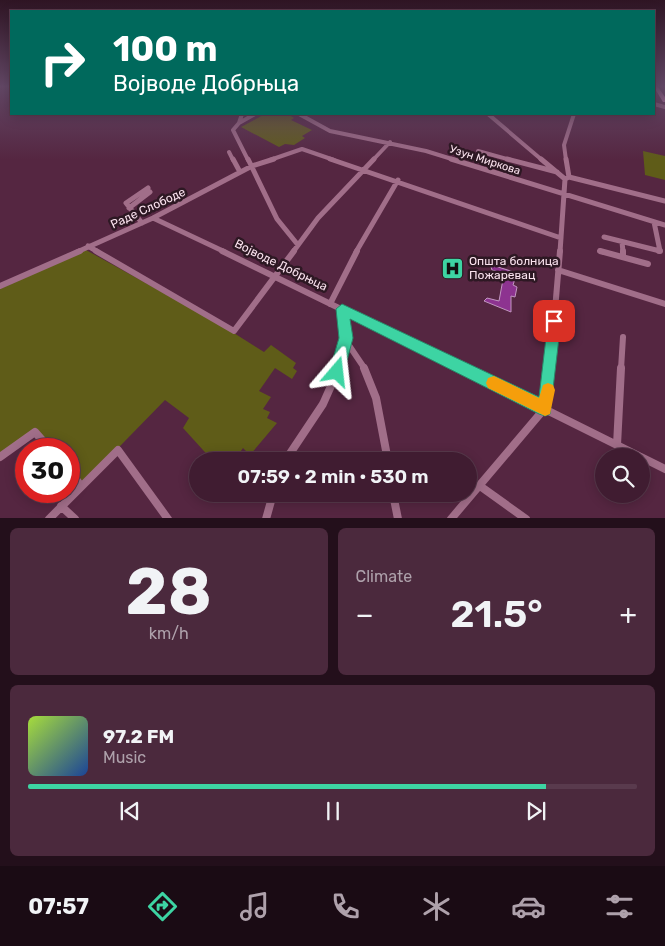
<!DOCTYPE html>
<html lang="en">
<head>
<meta charset="utf-8">
<style>
  :root { --surface:#401c31; --page:#4b293d; --text:#f1f3f6; --muted:#aea1ab; --line:#593a4d; --accent:#3dd4a3 }
  body { margin:0; font-family:Rubik,sans-serif; background:var(--page); color:var(--text); height:100vh; display:flex; flex-direction:column; font-size:19px; white-space:nowrap }
  * { box-sizing:border-box; margin:0 }
  p { font-size:16px; color:var(--muted) }
  .icon { flex:none; width:28px; height:28px; fill:none; stroke:currentColor; stroke-width:2; stroke-linecap:round; stroke-linejoin:round }
  .map { position:relative; height:518px; overflow:hidden }
  .details { display:flex; flex-direction:column; gap:10px; padding:10px; background:#230f1b; flex:1 }
  .details>* { flex:none }
  .top-card { position:absolute; left:10px; top:10px; width:645px; height:105px; border-radius:0px; box-shadow:0 2px 12px #0003,0 0 0 1px var(--line); background:#00695c; color:#fff; overflow:hidden }
  .controls { position:absolute; left:595px; top:448px; display:grid; gap:10px }
  .controls a { display:grid; place-items:center; width:55px; height:55px; border-radius:50%; background:var(--surface); box-shadow:0 2px 12px #0003,0 0 0 1px var(--line); font-size:25px }
  .speed { position:absolute; left:15px; top:438px; display:flex; gap:10px; font-size:25px; font-weight:700; text-align:center }
  .speed>* { display:grid; place-content:center; width:65px; height:65px; border-radius:50%; background:var(--surface); box-shadow:0 2px 12px #0003,0 0 0 1px var(--line); line-height:1 }
  .speed .limit { border:8px solid #d22; background:#fff; color:#111 }
  .pin { position:absolute; display:grid; place-items:center; width:42px; height:42px; color:#fff; margin:-21px; border-radius:10px; box-shadow:0 2px 8px #0006 }
  .me { position:absolute; width:55px; margin:-28px; rotate:17deg; stroke-linejoin:round; filter:drop-shadow(0 0 4px #0008) }
  .turn { display:flex; align-items:center; gap:18px; height:105px; padding:0 20px; font-size:22px }
  .turn .icon { width:65px; height:65px; stroke-width:2.5 }
  .turn b { display:block; font-size:35px; line-height:42px }
  .big { font-size:38px; font-weight:600; line-height:1.1 }
  .details .widget { flex:1; display:flex; flex-direction:column; justify-content:center; gap:8px; min-width:0; padding:0 18px; border-radius:8px; background:var(--page) }
  .details .dial { align-items:center; gap:0 }
  .dial b { font-size:65px; line-height:1 }
  .song { display:flex; align-items:center; gap:15px }
  .cover { width:60px; height:60px; border-radius:8px; background:linear-gradient(135deg,hsl(80 70% 55%),hsl(220 70% 35%)) }
  .played { height:5px; border-radius:2px; background:linear-gradient(90deg,var(--accent) 85%,var(--line) 85%) }
  .keys { display:flex; justify-content:space-around; direction:ltr }
  .heat { display:flex; justify-content:space-between; align-items:center; font-size:28px; direction:ltr }
  .details .tiles { flex:1; display:grid; gap:10px; grid-template-columns:1fr 1fr }
  .widget:last-child { grid-column:span 2 }
  .trip { position:absolute; left:189px; top:452px; width:288px; height:50px; border-radius:25px; background:var(--surface); box-shadow:0 2px 12px #0003,0 0 0 1px var(--line); font-weight:600; line-height:50px; text-align:center }
  .dock { display:flex; height:80px; justify-content:space-around; align-items:center; background:#1a0b14; color:var(--muted) }
  .dock .icon { width:35px; height:35px }
  .dock .selected { color:var(--accent) }
  .dock b { font-size:22px; color:var(--text) }
  .map>svg:first-child { display:block }
  .green { fill:#5f5c18 }
  .building { fill:#8d3390; stroke:#c296c1 }
  .lines { fill:none; stroke-linecap:round; stroke-linejoin:round }
  .minor-far3 { stroke:#a16e89; stroke-width:4 }
  .minor-far2 { stroke:#a16e89; stroke-width:5 }
  .minor-far1 { stroke:#a16e89; stroke-width:6 }
  .minor { stroke:#a16e89; stroke-width:8 }
  .major { fill:#fda8d5; fill-rule:evenodd }
  .route { fill:#3dd4a3; stroke:#288a6a }
  .slow { fill:#f59e0b }
  .labels { text-anchor:middle; dominant-baseline:central; stroke-width:5; stroke-linejoin:round; paint-order:stroke }
  .far-street-label { font-size:11px; fill:#fbe3ef; stroke:#2d1823 }
  .street-label { font-size:12px; fill:#fbe3ef; stroke:#2d1823 }
  .poi-label { font-size:12px; fill:#fbe3ef; stroke:#2d1823; text-anchor:start }
</style>
</head>
<body>
<div class="map">
<svg width="665" height="519" viewBox="0 0 665 519">
  <rect width="100%" height="100%" fill="#552641"/>
  <path class="green" d="M 265,114 L 288,114 L 294,118 L 291,120 L 312,130 L 302,136 L 305,138 L 294,145 L 285,144 L 279,147 L 241,127 Z
    M 643,151 L 665,156 L 665,180 L 645,175 Z
    M 86,250 L 218,323 L 264,352 L 271,345 L 296,363 L 293,368 L 297,371 L 292,379 L 275,368 L 259,391 L 271,397 L 263,409 L 270,412 L 267,418 L 277,423 L 250,455 L 243,448 L 234,461 L 213,461 L 183,428 L 189,418 L 165,400 L 84,483 L 69,465 L 69,449 L 54,449 L 36,428 L 0,453 L 0,289 Z"/>
  <path class="building" d="M 495,266 L 517,273 L 513,285 L 517,287 L 515,297 L 511,296 L 511,312 L 484,301 L 487,298 L 499,301 L 504,274 L 492,270 L 491,267 Z"/>
  <g class="lines">
    <path class="minor-far3" d="M 654,104 L 665,107
      M 242,114 L 239,123 L 233,130 L 248,160
      M 299,114 L 330,131 L 426,151 L 455,160
      M 488,114 L 542,160
      M 239,123 L 255,114
      M 478,151 L 511,160
      M 229,152 L 233,160
      M 270,160 L 302,149 L 334,160
      M 373,160 L 390,142
      M 566,160 L 564,145 L 574,114"/>
    <path class="minor-far2" d="M 233,159 L 240,172
      M 248,159 L 277,219 L 298,245
      M 330,159 L 561,238
      M 451,159 L 665,225
      M 507,159 L 557,172
      M 541,159 L 565,179
      M 569,177 L 665,201
      M 129,208 L 150,192
      M 153,218 L 225,252
      M 142,223 L 126,203 L 148,188
      M 604,237 L 660,251 L 654,222
      M 622,242 L 623,252
      M 88,246 L 98,252
      M 600,251 L 603,252
      M 77,252 L 153,218 L 252,166 L 274,159
      M 293,252 L 318,218 L 374,159
      M 356,252 L 398,180
      M 560,252 L 565,179 L 569,177 L 566,159"/>
    <path class="minor-far1" d="M 96,251 L 234,331 L 294,251
      M 222,251 L 464,369
      M 600,251 L 648,264
      M 623,251 L 623,257
      M 659,251 L 660,251
      M 558,270 L 665,304
      M 0,286 L 80,251
      M 330,304 L 357,251
      M 346,341 L 365,369
      M 339,369 L 346,340 L 342,309
      M 550,369 L 560,251
      M 621,369 L 623,337"/>
    <path class="minor" d="M 364,368 L 376,398 L 388,461
      M 462,368 L 639,456
      M 617,445 L 621,368
      M 0,457 L 35,432 L 50,449
      M 641,457 L 665,469
      M 285,461 L 323,404 L 339,368
      M 69,470 L 81,486
      M 480,486 L 526,519
      M 393,494 L 398,519
      M 61,506 L 75,519
      M 49,519 L 118,450 L 168,519
      M 266,519 L 273,494
      M 451,519 L 545,408 L 550,368"/>
    <path class="major" d="M 654,87 L 658,87 L 665,97 L 665,102 L 663,102 Z"/>
  </g>
  <linearGradient id="sky" x2="0" y2="1"><stop stop-color="#2f1524"/><stop offset="0.54" stop-color="#624765"/><stop offset="1" stop-color="#624765" stop-opacity="0"/></linearGradient>
  <rect width="665" height="160" fill="url(#sky)"/>
  <path class="route" d="M 342,304 L 539,397 L 548,321 L 550,317 L 559,317 L 561,321 L 550,414 L 545,416 L 539,414 L 350,319 L 353,338 L 344,372 L 342,377 L 337,379 L 332,377 L 329,372 L 339,338 L 336,309 Z"/>
  <path class="slow" d="M 494,376 L 539,398 L 543,385 L 548,383 L 553,385 L 555,390 L 550,414 L 545,416 L 488,388 L 486,383 L 488,378 Z"/>
  <defs>
    <symbol id="hospital-square" viewBox="-11 -11 22 22"><rect x="-9" y="-9" width="18" height="18" rx="4" fill="#3dd4a3" stroke="#2d1823"/><path d="M-5-5h3v3.5h4V-5h3V5h-3V1.5h-4V5h-3Z" fill="#111"/></symbol>
  </defs>
  <g fill-rule="evenodd">
    <use href="#hospital-square" x="440" y="256" width="25" height="25"/>
  </g>
  <g class="labels">
    <g class="far-street-label">
      <text transform="translate(485 160) rotate(18)">Узун Миркова</text>
    </g>
    <g class="street-label">
      <text transform="translate(148 208) rotate(-25)">Раде Слободе</text>
      <text transform="translate(281 265) rotate(26)">Војводе Добрњца</text>
    </g>
    <g class="poi-label">
      <text x="469" y="261">Општа болница<tspan x="469" dy="14">Пожаревац</tspan></text>
    </g>
  </g>
</svg>
<div class="controls">
<a><svg class="icon" aria-label="search" viewBox="0 0 24 24"><circle cx="10" cy="10" r="6"/><path d="M15 15l6 6"/></svg></a>
</div>
<div class="speed"><div class="limit">30</div></div>
<div class="pin" style="left:554px;top:321px;background:#d93025"><svg class="icon" aria-label="arrive" viewBox="0 0 24 24"><path d="M6 21V4h12l-3 4 3 4H6"/></svg></div>
<svg class="me" style="left:337px;top:372px" viewBox="-20 -20 40 40"><path d="M0-17L14 15 0 8-14 15z" fill="#3dd4a3" stroke="#fff" stroke-width="4"/></svg>
<div class="trip">07:59 · 2 min · 530 m</div>
<div class="top-card">
<div class="turn"><svg class="icon" aria-label="right" viewBox="0 0 24 24"><path d="M7 20v-9h11M14 6l5 5-5 5"/></svg><div><b>100 m</b>Војводе Добрњца</div></div>
</div>
</div>
<section class="details">
<div class="tiles">
<div class="widget dial"><b>28</b><p>km/h</p></div>
<div class="widget"><p>Climate</p>
<div class="heat"><a>−</a><b class="big">21.5°</b><a>+</a></div>
</div>
<div class="widget">
<div class="song"><i class="cover"></i><div><b>97.2 FM</b><p>Music</p></div></div>
<div class="played"></div>
<div class="keys"><svg class="icon" aria-label="previous" viewBox="0 0 24 24"><path d="M18 5L8 12l10 7zM5 5v14"/></svg><svg class="icon" aria-label="pause" viewBox="0 0 24 24"><path d="M8 5v14M16 5v14"/></svg><svg class="icon" aria-label="next" viewBox="0 0 24 24"><path d="M6 5l10 7-10 7zM19 5v14"/></svg></div>
</div>
</div>
</section>
<nav class="dock">
<b>07:57</b>
<svg class="icon selected" aria-label="directions" viewBox="0 0 24 24"><path d="M12 3l9 9-9 9-9-9zM9 14v-3h6M13 9l2 2-2 2"/></svg>
<svg class="icon" aria-label="music" viewBox="0 0 24 24"><path d="M9 18V5l10-2v13"/><circle cx="6" cy="18" r="3"/><circle cx="16" cy="16" r="3"/></svg>
<svg class="icon" aria-label="phone" viewBox="0 0 24 24"><path d="M5 4h4l2 5-3 2q2 4 5 5l2-3 5 2v4C11 20 4 13 5 4z"/></svg>
<svg class="icon" aria-label="climate" viewBox="0 0 24 24"><path d="M12 3v18M4 7l16 10M4 17L20 7"/></svg>
<svg class="icon" aria-label="car" viewBox="0 0 24 24"><path d="M5 17H2v-5l4-1 3-4h7l3 4 3 1v5h-3M9 17h6M6 11h13"/><circle cx="7" cy="17" r="2"/><circle cx="17" cy="17" r="2"/></svg>
<svg class="icon" aria-label="filters" viewBox="0 0 24 24"><path d="M4 7h16M4 17h16"/><circle cx="9" cy="7" r="2"/><circle cx="15" cy="17" r="2"/></svg>
</nav>
</body>
</html>
